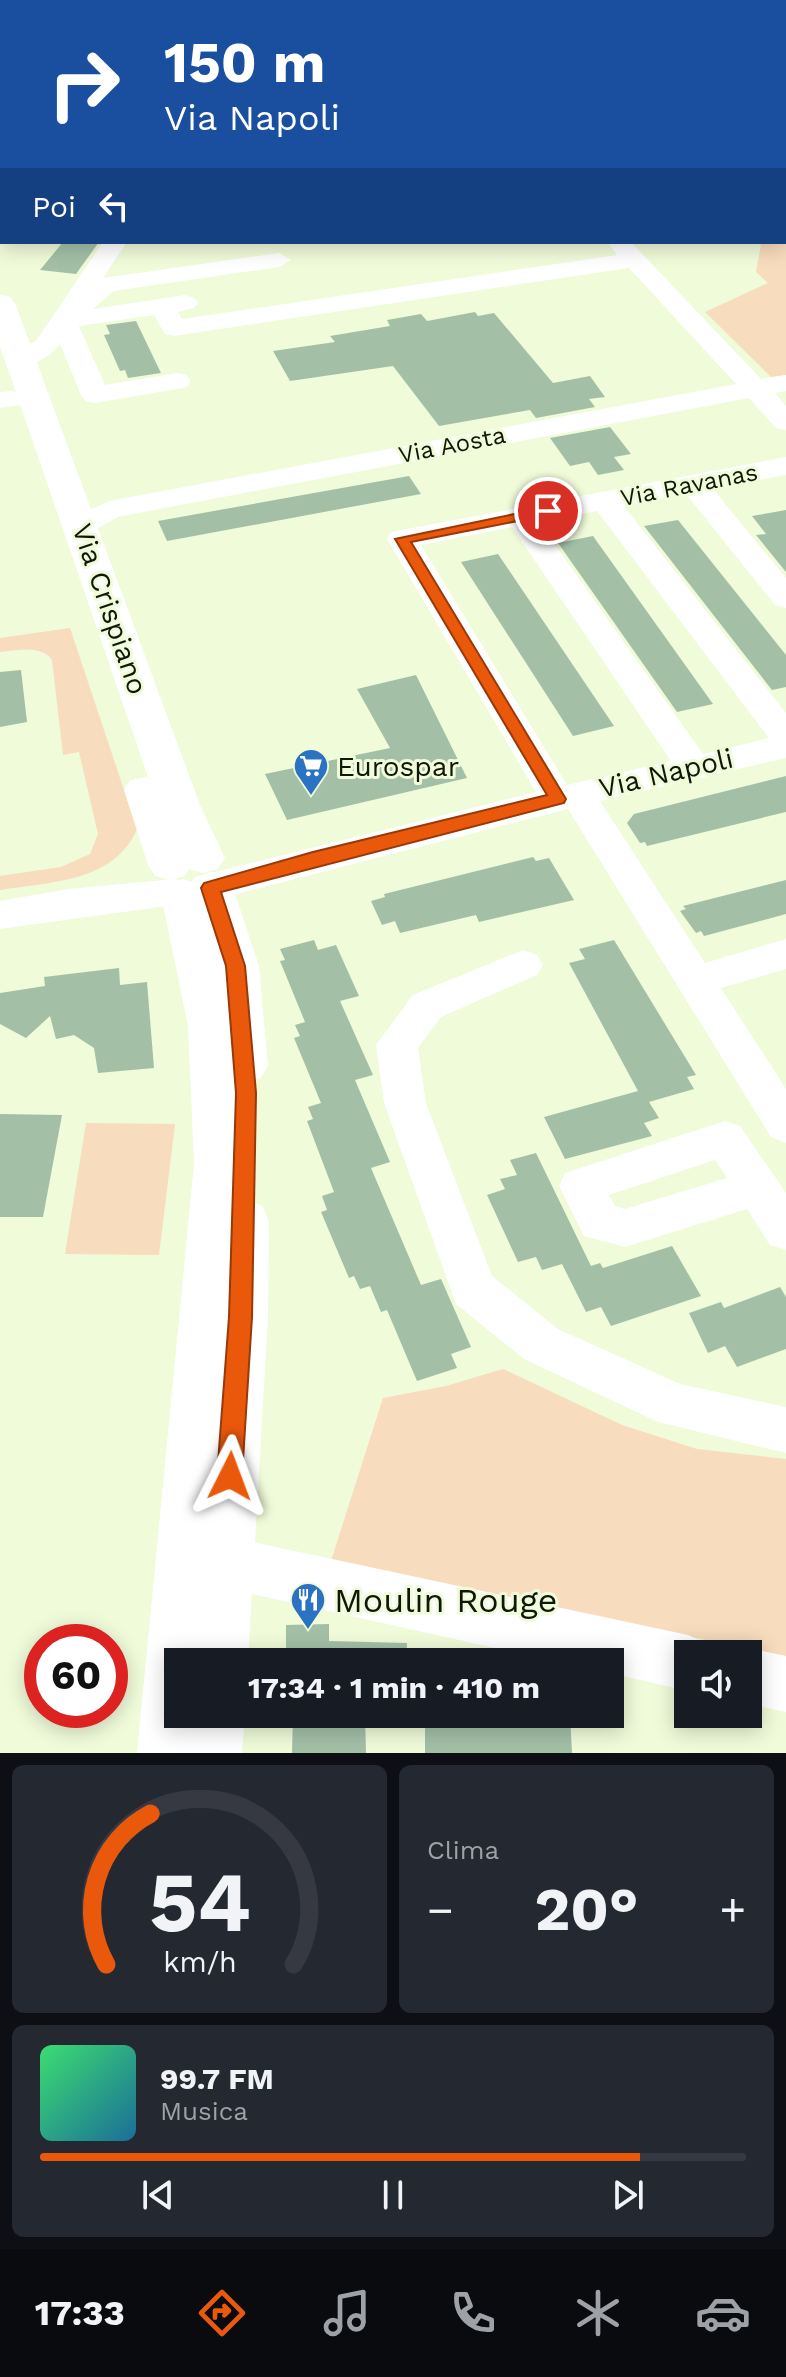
<!DOCTYPE html>
<html lang="it">
<head>
<meta charset="utf-8">
<style>
  :root { --surface:#171b24; --page:#242831; --text:#f1f3f6; --muted:#9ea1a6; --line:#363941; --accent:#ea580c }
  body { margin:0; font-family:"Work Sans",sans-serif; background:var(--page); color:var(--text); height:100vh; display:flex; flex-direction:column; font-size:30px; white-space:nowrap }
  * { box-sizing:border-box; margin:0 }
  p { font-size:26px; color:var(--muted) }
  .icon { flex:none; width:44px; height:44px; fill:none; stroke:currentColor; stroke-width:2; stroke-linecap:round; stroke-linejoin:round }
  .map { position:relative; height:1753px; overflow:hidden }
  .drawer { display:flex; flex-direction:column; gap:12px; padding:12px; background:#0d0f14; flex:1 }
  .drawer>* { flex:none }
  .guide { position:absolute; left:0px; top:0px; width:786px; height:244px; box-shadow:0 4px 20px #0003; background:#1a4fa0; color:#fff; overflow:hidden }
  .buttons { position:absolute; left:674px; top:1640px; display:grid; gap:16px }
  .buttons a { display:grid; place-items:center; width:88px; height:88px; border-radius:0px; background:var(--surface); box-shadow:0 4px 20px #0003; font-size:40px }
  .speed { position:absolute; left:24px; top:1624px; display:flex; gap:16px; font-size:40px; font-weight:700; text-align:center }
  .speed>* { display:grid; place-content:center; width:104px; height:104px; border-radius:50%; background:var(--surface); box-shadow:0 4px 20px #0003; line-height:1 }
  .speed .limit { border:12px solid #d22; background:#fff; color:#111 }
  .pin { position:absolute; display:grid; place-items:center; width:68px; height:68px; color:#fff; margin:-34px; border:4px solid #fff; border-radius:50%; box-shadow:0 2px 8px #0007 }
  .me { position:absolute; width:88px; margin:-44px; rotate:3deg; stroke-linejoin:round; filter:drop-shadow(0 0 6px #0008) }
  .turn { display:flex; align-items:center; gap:28px; height:168px; padding:0 32px; font-size:36px }
  .turn .icon { width:104px; height:104px; stroke-width:2.5 }
  .turn b { display:block; font-size:56px; line-height:68px }
  .then { display:flex; align-items:center; height:76px; padding:0 32px; background:#0003; gap:16px; font-size:30px }
  .big { font-size:60px; font-weight:700; line-height:1.1 }
  .drawer .card { flex:1; display:flex; flex-direction:column; justify-content:center; gap:12px; min-width:0; padding:0 28px; border-radius:12px; background:var(--page) }
  .drawer .dial { align-items:center; gap:0 }
  .dial svg { height:208px; overflow:visible; fill:none; stroke:var(--line); stroke-width:7; stroke-linecap:round; text-anchor:middle }
  .dial text { fill:var(--text); stroke:none }
  .song { display:flex; align-items:center; gap:24px }
  .cover { width:96px; height:96px; border-radius:12px; background:linear-gradient(135deg,hsl(140 70% 55%),hsl(200 70% 35%)) }
  .played { height:8px; border-radius:4px; background:linear-gradient(90deg,var(--accent) 85%,var(--line) 85%) }
  .keys { display:flex; justify-content:space-around; direction:ltr }
  .heat { display:flex; justify-content:space-between; align-items:center; font-size:44px; direction:ltr }
  .drawer .tiles { flex:1; display:grid; gap:12px; grid-template-columns:1fr 1fr }
  .card:last-child { grid-column:span 2 }
  .trip { position:absolute; left:164px; top:1648px; width:460px; height:80px; border-radius:0px; background:var(--surface); box-shadow:0 4px 20px #0003; font-weight:700; line-height:80px; text-align:center }
  .tabs { display:flex; height:128px; justify-content:space-around; align-items:center; background:#090b0e; color:var(--muted) }
  .tabs .icon { width:56px; height:56px }
  .tabs .on { color:var(--accent) }
  .tabs b { font-size:36px; color:var(--text) }
  .map>svg:first-child { display:block }
  .green { fill:#f7dcbd }
  .building { fill:#a3c0a7 }
  .lines { fill:none; stroke-linecap:round; stroke-linejoin:round }
  .minor { fill:#fff; fill-rule:evenodd }
  .major { fill:#fff; fill-rule:evenodd }
  .route { fill:#ea580c; stroke:#983908; stroke-width:2 }
  .labels { text-anchor:middle; dominant-baseline:central; stroke-width:6; stroke-linejoin:round; paint-order:stroke }
  .far-street-label { font-size:24px; fill:#12160a; stroke:#effbd9 }
  .street-label { font-size:28px; fill:#12160a; stroke:#effbd9 }
  .poi-label { font-size:28px; fill:#12160a; stroke:#effbd9; text-anchor:start }
  .near-poi-label { font-size:34px; fill:#12160a; stroke:#effbd9; text-anchor:start }
</style>
</head>
<body>
<div class="map">
<svg width="786" height="1753" viewBox="0 0 786 1753">
  <rect width="100%" height="100%" fill="#effbd9"/>
  <path class="green" d="M 786,192 L 786,375 L 771,377 L 705,312 L 768,283 L 756,272 L 761,245 L 754,242 L 784,242 Z
    M 70,628 L 137,829 C 115,882 50,882 0,890 L 0,876 L 61,867 L 90,854 L 98,834 L 79,752 L 63,755 L 52,660 C 42,645 17,650 0,652 L 0,638 Z
    M 86,1123 L 175,1124 L 159,1255 L 65,1254 Z
    M 503,1369 L 622,1425 L 697,1449 L 786,1459 L 786,1657 L 331,1561 L 383,1398 L 446,1386 Z"/>
  <path class="building" d="M 63,242 L 99,242 L 76,274 L 40,270 Z
    M 475,312 L 478,316 L 494,313 L 553,383 L 590,376 L 605,397 L 589,399 L 595,407 L 536,418 L 530,410 L 439,426 L 393,366 L 290,381 L 273,351 L 335,342 L 330,336 L 390,326 L 387,320 L 421,314 L 427,321 Z
    M 136,321 L 161,373 L 128,378 L 125,370 L 120,371 L 104,335 L 110,334 L 106,325 Z
    M 610,427 L 631,454 L 614,457 L 624,470 L 598,475 L 589,462 L 570,466 L 550,438 Z
    M 409,476 L 421,494 L 167,541 L 158,521 Z
    M 786,510 L 786,572 L 756,535 L 766,534 L 752,516 Z
    M 678,520 L 786,655 L 786,687 L 772,690 L 644,526 Z
    M 593,536 L 713,704 L 677,712 L 558,543 Z
    M 498,554 L 614,726 L 573,736 L 461,562 Z
    M 21,670 L 27,722 L 0,727 L 0,672 Z
    M 416,675 L 467,778 L 287,820 L 265,774 L 390,748 L 357,689 Z
    M 786,776 L 786,812 L 647,846 L 645,842 L 640,843 L 627,823 L 634,814 Z
    M 533,857 L 536,861 L 549,858 L 574,900 L 479,922 L 476,915 L 400,933 L 395,921 L 382,925 L 371,901 L 385,897 L 384,894 Z
    M 786,880 L 786,914 L 704,936 L 701,931 L 696,933 L 680,911 L 686,909 L 683,906 Z
    M 314,940 L 318,950 L 336,945 L 359,996 L 340,1001 L 373,1075 L 355,1080 L 390,1162 L 371,1168 L 421,1285 L 441,1279 L 471,1347 L 451,1354 L 457,1368 L 417,1381 L 387,1310 L 381,1312 L 370,1286 L 360,1289 L 354,1276 L 349,1278 L 321,1212 L 327,1210 L 322,1196 L 334,1192 L 307,1121 L 313,1119 L 308,1107 L 321,1103 L 294,1038 L 300,1036 L 295,1025 L 305,1022 L 280,961 L 285,960 L 280,949 Z
    M 614,940 L 696,1075 L 687,1077 L 694,1089 L 649,1102 L 659,1118 L 644,1123 L 652,1136 L 565,1159 L 544,1117 L 638,1091 L 569,963 L 585,959 L 579,949 Z
    M 119,968 L 120,985 L 147,982 L 154,1068 L 98,1073 L 94,1048 L 74,1035 L 56,1039 L 50,1016 L 26,1038 L 0,1024 L 0,993 L 45,986 L 44,977 Z
    M 0,1114 L 62,1115 L 43,1217 L 0,1217 Z
    M 536,1153 L 591,1266 L 600,1263 L 603,1268 L 672,1246 L 701,1296 L 611,1326 L 601,1307 L 586,1312 L 562,1264 L 542,1270 L 536,1257 L 518,1262 L 487,1195 L 505,1189 L 500,1179 L 517,1175 L 510,1160 Z
    M 780,1287 L 786,1297 L 786,1349 L 737,1367 L 725,1346 L 708,1353 L 689,1313 L 721,1302 L 724,1308 Z
    M 329,1624 L 329,1641 L 407,1643 L 406,1662 L 286,1662 L 286,1625 Z
    M 293,1714 L 365,1714 L 366,1753 L 292,1753 Z
    M 425,1714 L 570,1714 L 572,1753 L 425,1753 Z"/>
  <g class="lines">
    <path class="minor" d="M 784,68 L 786,68 L 786,83 L 784,83 Z
      M 0,111 L 2,111 L 2,123 L 0,123 Z
      M 784,178 L 786,178 L 786,192 L 784,192 Z
      M 0,224 L 2,224 L 0,239 Z
      M 103,242 L 127,242 L 103,278 L 279,253 L 291,260 L 279,267 L 114,291 L 93,309 L 185,295 L 194,298 L 198,303 L 194,308 L 178,312 L 182,319 L 617,255 L 608,242 L 631,242 L 761,379 L 786,375 L 786,391 L 775,393 L 786,406 L 786,430 L 776,428 L 749,398 L 149,511 L 118,517 L 91,532 L 69,532 L 65,526 L 69,520 L 109,501 L 736,384 L 629,268 L 174,336 L 165,334 L 154,315 L 79,326 L 105,385 L 177,373 L 187,375 L 191,381 L 187,387 L 177,389 L 95,403 L 85,401 L 81,395 L 60,344 C 50,359 26,369 9,365 L 5,359 L 9,353 L 36,341 Z
      M 11,391 L 21,393 L 25,399 L 21,405 L 0,408 L 0,392 Z
      M 786,457 L 786,475 L 713,489 L 786,578 L 786,608 L 775,605 L 686,494 L 624,506 L 786,713 L 786,758 L 600,801 L 705,963 L 786,939 L 786,969 L 721,988 L 786,1089 L 786,1143 L 771,1137 L 568,809 L 213,900 L 199,896 L 194,886 L 199,876 L 536,792 L 387,539 L 391,532 ZM 597,511 L 769,738 L 703,754 L 539,522 ZM 512,527 L 671,761 L 567,785 L 421,545 Z
      M 175,879 L 189,883 L 194,893 L 189,903 L 0,929 L 0,901 L 68,889 Z
      M 523,950 L 537,955 L 543,965 L 537,975 L 441,1017 L 418,1048 L 426,1103 L 492,1276 L 558,1329 L 680,1384 L 786,1407 L 786,1453 L 658,1422 L 524,1359 L 456,1304 L 384,1103 L 376,1045 L 413,995 Z
      M 725,1121 L 740,1126 L 786,1193 L 786,1250 L 770,1245 L 747,1209 L 625,1247 L 584,1236 L 559,1186 L 565,1173 ZM 715,1160 L 727,1178 L 625,1209 L 615,1206 L 609,1195 Z
      M 225,1536 L 688,1635 L 707,1644 L 712,1654 L 688,1654 L 688,1691 L 610,1673 L 610,1662 L 559,1662 L 225,1588 L 206,1580 L 199,1562 L 206,1544 Z
      M 748,1648 L 786,1656 L 786,1712 L 748,1704 L 748,1654 L 734,1654 Z"/>
    <path class="major" d="M 360,0 L 386,0 L 359,2 Z
      M 0,76 L 2,76 L 2,90 L 0,90 Z
      M 0,294 L 10,297 L 15,303 L 200,805 L 225,858 L 218,869 L 203,873 L 189,869 L 185,876 L 170,880 L 155,876 L 148,865 L 124,790 L 130,780 L 148,777 L 0,346 Z
      M 211,872 L 227,877 L 233,888 L 259,966 L 268,1065 L 261,1078 L 240,1083 L 246,1164 L 243,1199 L 262,1205 L 269,1221 L 268,1317 L 248,1662 L 178,1662 L 178,1714 L 245,1714 L 242,1753 L 137,1753 L 194,1164 L 188,1026 L 161,895 L 167,884 L 183,879 L 192,882 L 195,877 Z"/>
  </g>
  <path class="route" d="M 548,507 L 556,511 L 553,514 L 411,542 L 566,799 L 564,803 L 221,892 L 245,966 L 256,1093 L 252,1317 L 242,1476 L 238,1484 L 230,1487 L 221,1484 L 217,1476 L 229,1317 L 236,1093 L 226,966 L 201,888 L 204,883 L 313,852 L 547,795 L 395,539 Z"/>
  <defs>
    <symbol id="supermarket-pin" viewBox="-11 -11 22 30"><path d="M0 17L-7.5 6A9.5 9.5 0 1 1 7.5 6Z" fill="#2b72c2" stroke="#effbd9"/><path d="M-6-5.5h2.5l.6 2H6L4.5 2H-2.5L-4.4-4H-6ZM-1.5 3.2a1.3 1.3 0 1 0 .1 0ZM3 3.2a1.3 1.3 0 1 0 .1 0Z" fill="#fff"/></symbol>
    <symbol id="restaurant-pin" viewBox="-11 -11 22 30"><path d="M0 17L-7.5 6A9.5 9.5 0 1 1 7.5 6Z" fill="#2b72c2" stroke="#effbd9"/><path d="M-5-6h1v4h1v-4h1v4h1v-4h1v5L-1.5 .5V6h-2V.5L-5-1ZM5-6V6H3V1.5H1.5Q1.5-4 5-6Z" fill="#fff"/></symbol>
  </defs>
  <g fill-rule="evenodd">
    <use href="#supermarket-pin" x="291" y="746" width="40" height="54"/>
    <use href="#restaurant-pin" x="288" y="1580" width="40" height="54"/>
  </g>
  <g class="labels">
    <g class="far-street-label">
      <text transform="translate(452 445) rotate(-11)">Via Aosta</text>
      <text transform="translate(689 485) rotate(-11)">Via Ravanas</text>
    </g>
    <g class="street-label">
      <text transform="translate(110 609) rotate(71)">Via Crispiano</text>
      <text transform="translate(666 773) rotate(-13)">Via Napoli</text>
    </g>
    <g class="poi-label">
      <text x="337" y="766">Eurospar</text>
    </g>
    <g class="near-poi-label">
      <text x="334" y="1600">Moulin Rouge</text>
    </g>
  </g>
</svg>
<div class="buttons">
<a><svg class="icon" aria-label="sound" viewBox="0 0 24 24"><path d="M4 9h4l5-4v14l-5-4H4zM17 9q2 3 0 6"/></svg></a>
</div>
<div class="speed"><div class="limit">60</div></div>
<div class="pin" style="left:548px;top:511px;background:#d93025"><svg class="icon" aria-label="arrive" viewBox="0 0 24 24"><path d="M6 21V4h12l-3 4 3 4H6"/></svg></div>
<svg class="me" style="left:230px;top:1476px" viewBox="-20 -20 40 40"><path d="M0-17L14 15 0 8-14 15z" fill="#ea580c" stroke="#fff" stroke-width="4"/></svg>
<div class="trip">17:34 · 1 min · 410 m</div>
<div class="guide">
<div class="turn"><svg class="icon" aria-label="right" viewBox="0 0 24 24"><path d="M7 20v-9h11M14 6l5 5-5 5"/></svg><div><b>150 m</b>Via Napoli</div></div>
<div class="then">Poi<svg class="icon" aria-label="left" viewBox="0 0 24 24"><path d="M17 20v-9H6M10 6l-5 5 5 5"/></svg></div>
</div>
</div>
<section class="drawer">
<div class="tiles">
<div class="card dial"><svg viewBox="0 0 100 80">
<path d="M14 69A42 42 0 1 1 86 69"/>
<path d="M14 69A42 42 0 0 1 31 11" stroke="#ea580c"/>
<text x="50" y="56" font-size="32" font-weight="700">54</text>
<text x="50" y="72" font-size="11">km/h</text>
</svg></div>
<div class="card"><p>Clima</p>
<div class="heat"><a>−</a><b class="big">20°</b><a>+</a></div>
</div>
<div class="card">
<div class="song"><i class="cover"></i><div><b>99.7 FM</b><p>Musica</p></div></div>
<div class="played"></div>
<div class="keys"><svg class="icon" aria-label="previous" viewBox="0 0 24 24"><path d="M18 5L8 12l10 7zM5 5v14"/></svg><svg class="icon" aria-label="pause" viewBox="0 0 24 24"><path d="M8 5v14M16 5v14"/></svg><svg class="icon" aria-label="next" viewBox="0 0 24 24"><path d="M6 5l10 7-10 7zM19 5v14"/></svg></div>
</div>
</div>
</section>
<nav class="tabs">
<b>17:33</b>
<svg class="icon on" aria-label="directions" viewBox="0 0 24 24"><path d="M12 3l9 9-9 9-9-9zM9 14v-3h6M13 9l2 2-2 2"/></svg>
<svg class="icon" aria-label="music" viewBox="0 0 24 24"><path d="M9 18V5l10-2v13"/><circle cx="6" cy="18" r="3"/><circle cx="16" cy="16" r="3"/></svg>
<svg class="icon" aria-label="phone" viewBox="0 0 24 24"><path d="M5 4h4l2 5-3 2q2 4 5 5l2-3 5 2v4C11 20 4 13 5 4z"/></svg>
<svg class="icon" aria-label="climate" viewBox="0 0 24 24"><path d="M12 3v18M4 7l16 10M4 17L20 7"/></svg>
<svg class="icon" aria-label="car" viewBox="0 0 24 24"><path d="M5 17H2v-5l4-1 3-4h7l3 4 3 1v5h-3M9 17h6M6 11h13"/><circle cx="7" cy="17" r="2"/><circle cx="17" cy="17" r="2"/></svg>
</nav>
</body>
</html>
